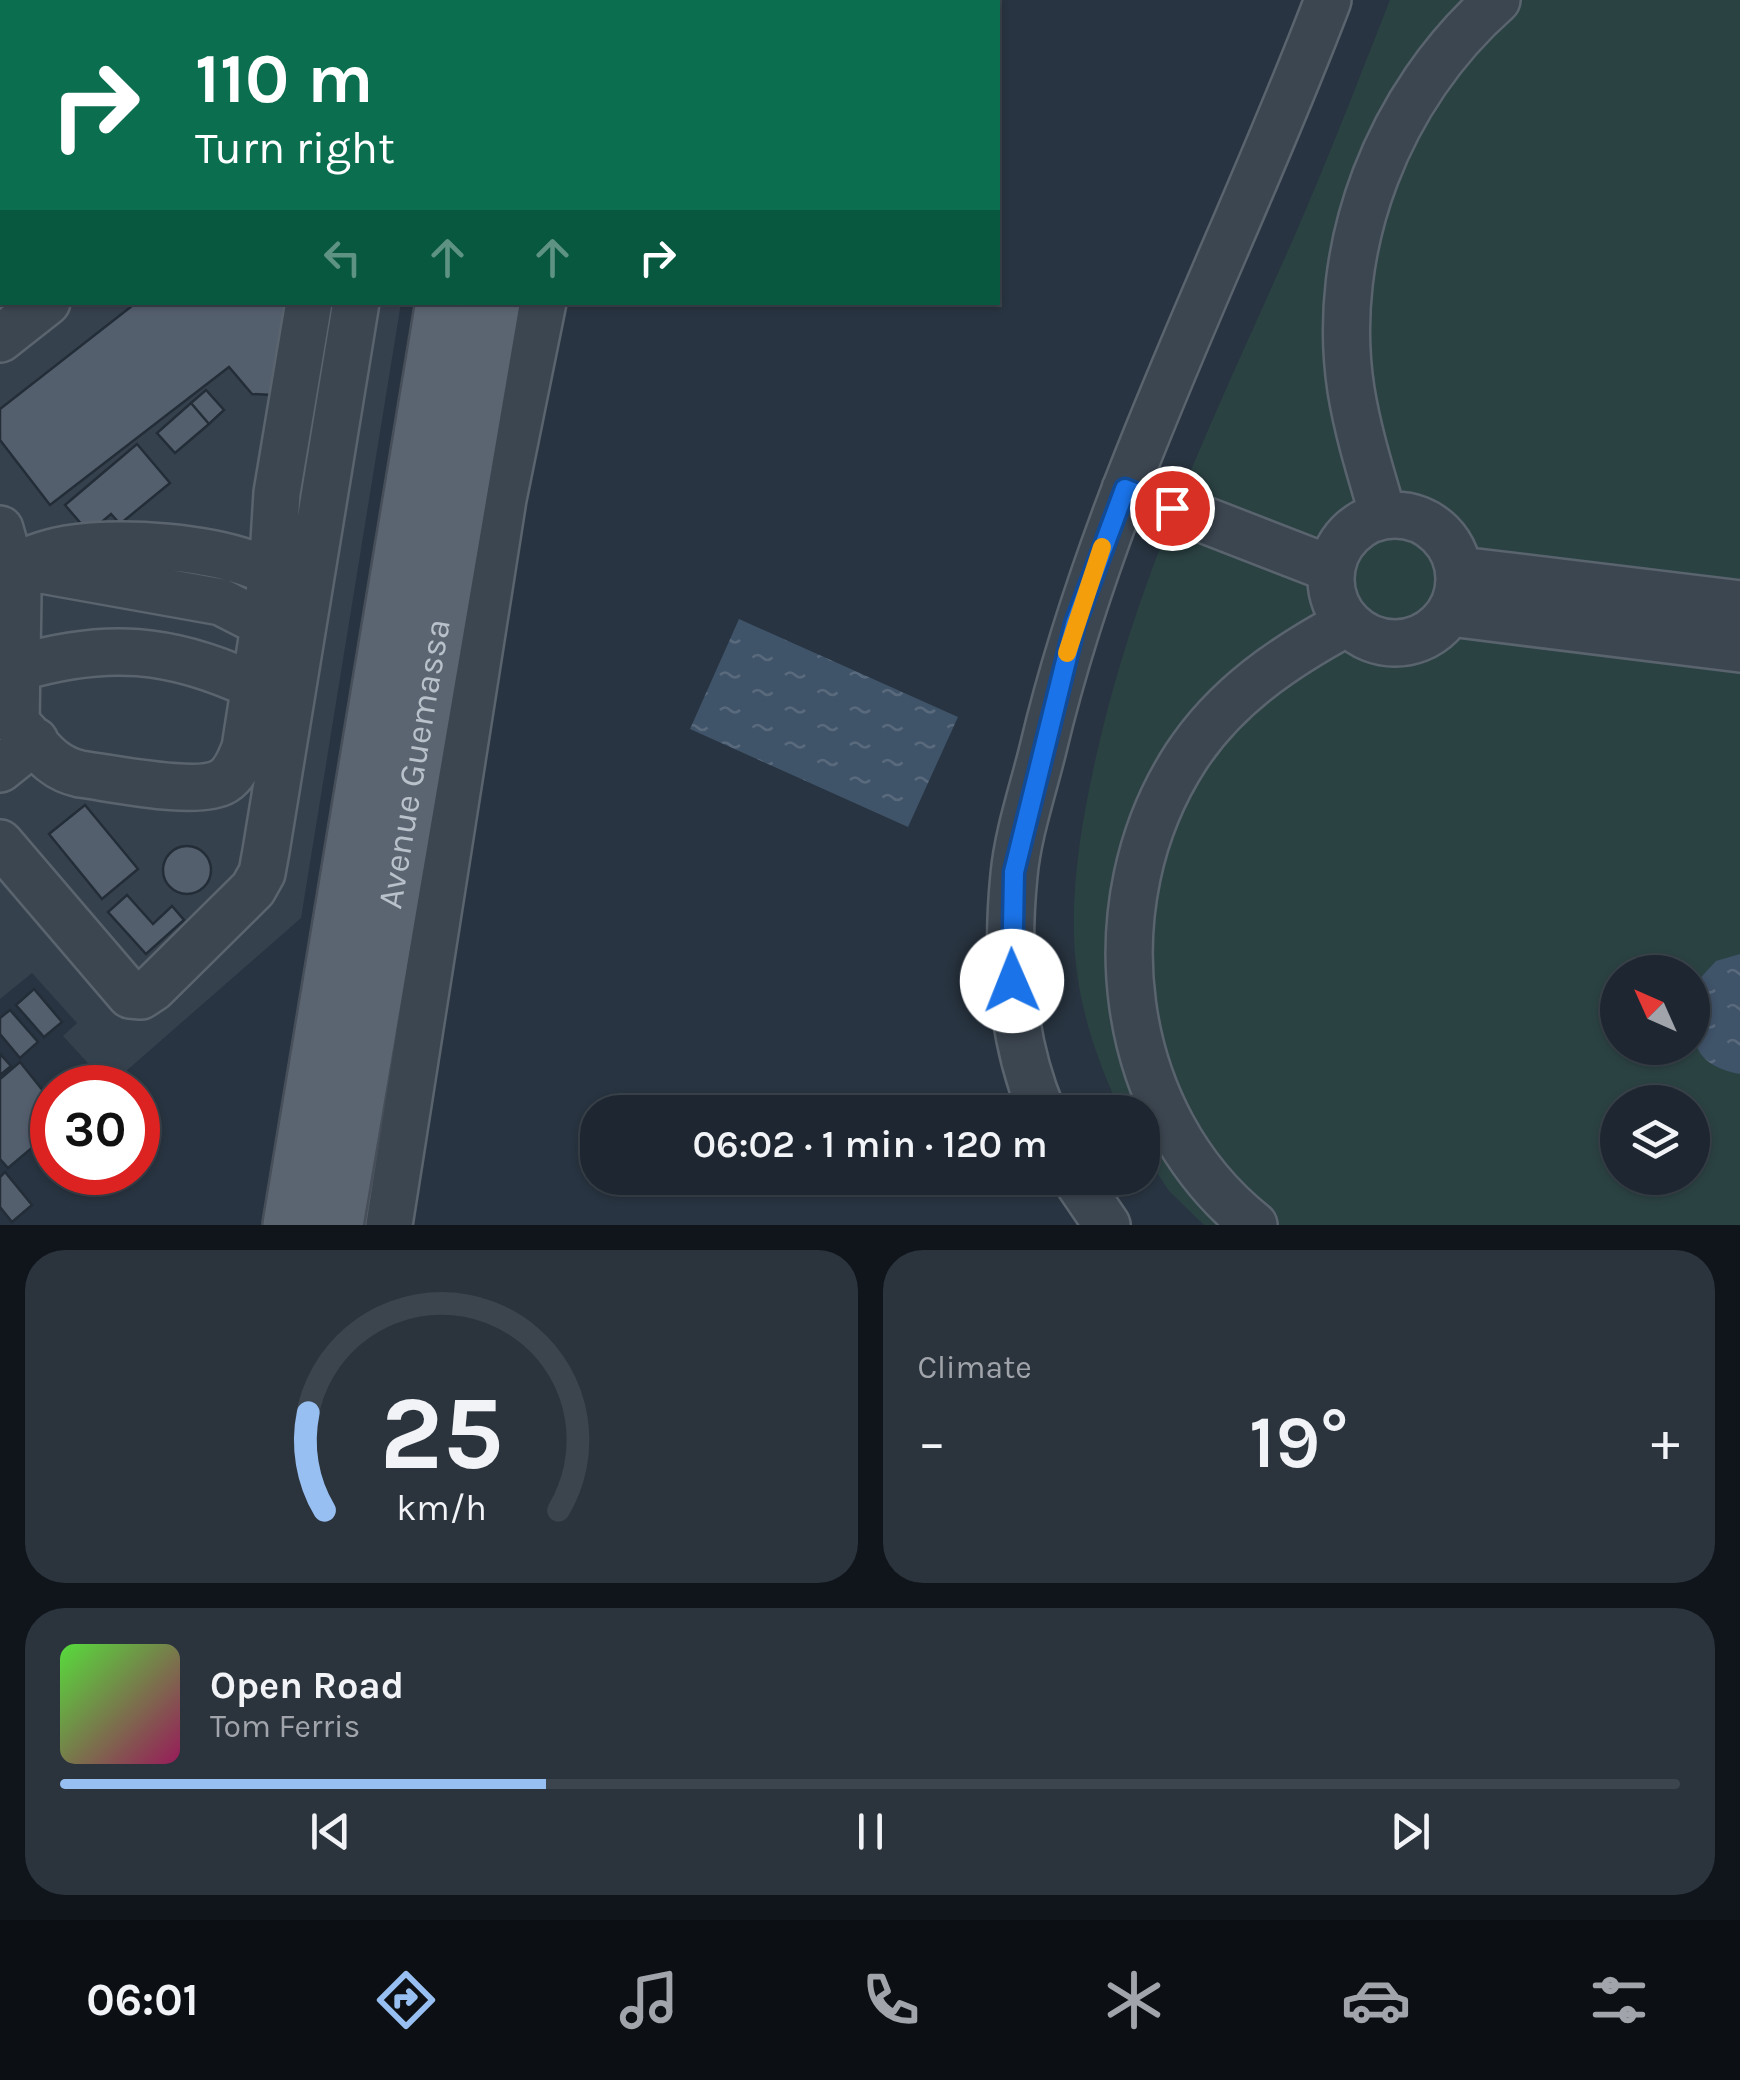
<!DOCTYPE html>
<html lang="en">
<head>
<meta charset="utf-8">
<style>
  :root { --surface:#1e2731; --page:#2b333d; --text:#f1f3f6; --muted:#a1a5ab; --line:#3c444d; --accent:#97bff2 }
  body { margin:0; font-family:Karla,sans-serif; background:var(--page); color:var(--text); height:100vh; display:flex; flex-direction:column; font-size:38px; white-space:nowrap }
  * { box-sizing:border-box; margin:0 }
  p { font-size:32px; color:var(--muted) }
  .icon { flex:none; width:55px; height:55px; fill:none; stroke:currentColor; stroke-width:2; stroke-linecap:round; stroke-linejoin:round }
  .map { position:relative; height:1225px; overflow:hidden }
  .details { display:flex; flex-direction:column; gap:25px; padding:25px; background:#10151b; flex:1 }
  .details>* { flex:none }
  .guide { position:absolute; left:0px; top:0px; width:1000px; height:305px; box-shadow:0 2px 8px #0004,0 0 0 2px var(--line); background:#0b6e4f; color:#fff; overflow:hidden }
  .needle { width:65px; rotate:315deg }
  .buttons { position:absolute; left:1600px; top:955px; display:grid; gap:20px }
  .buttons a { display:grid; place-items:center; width:110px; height:110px; border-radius:50%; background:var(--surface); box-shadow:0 2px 8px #0004,0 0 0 2px var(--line); font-size:50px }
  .speed { position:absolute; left:30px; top:1065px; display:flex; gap:20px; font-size:50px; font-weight:700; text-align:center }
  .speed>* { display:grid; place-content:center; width:130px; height:130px; border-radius:50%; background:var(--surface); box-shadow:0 2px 8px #0004,0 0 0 2px var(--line); line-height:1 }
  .speed .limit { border:15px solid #d22; background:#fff; color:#111 }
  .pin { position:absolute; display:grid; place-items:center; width:85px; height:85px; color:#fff; margin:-42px; border:5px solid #fff; border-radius:50%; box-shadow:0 2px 10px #0007 }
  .me { position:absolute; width:110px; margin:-55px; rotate:359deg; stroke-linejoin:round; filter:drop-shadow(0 0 8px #0008) }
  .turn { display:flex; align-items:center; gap:35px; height:210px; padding:0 30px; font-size:45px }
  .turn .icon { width:130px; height:130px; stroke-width:2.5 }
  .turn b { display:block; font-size:70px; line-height:85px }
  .lanes { display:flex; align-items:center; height:95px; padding:0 30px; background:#0003; justify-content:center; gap:50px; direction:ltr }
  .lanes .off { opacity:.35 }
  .big { font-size:75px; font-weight:600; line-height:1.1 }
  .details .card { flex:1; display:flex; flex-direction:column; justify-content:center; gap:15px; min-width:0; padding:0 35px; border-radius:40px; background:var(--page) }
  .details .dial { align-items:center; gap:0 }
  .dial svg { height:260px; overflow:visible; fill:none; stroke:var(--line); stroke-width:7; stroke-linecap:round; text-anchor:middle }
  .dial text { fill:var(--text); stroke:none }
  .song { display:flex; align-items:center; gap:30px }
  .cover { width:120px; height:120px; border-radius:15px; background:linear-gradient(135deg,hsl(110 70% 55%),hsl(330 70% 35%)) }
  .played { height:10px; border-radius:5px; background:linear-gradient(90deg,var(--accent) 30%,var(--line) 30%) }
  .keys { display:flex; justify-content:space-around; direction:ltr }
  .heat { display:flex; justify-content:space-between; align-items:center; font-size:55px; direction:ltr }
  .details .tiles { flex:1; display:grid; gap:25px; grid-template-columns:1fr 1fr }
  .card:last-child { grid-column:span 2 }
  .trip { position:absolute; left:580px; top:1095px; width:580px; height:100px; border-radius:40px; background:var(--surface); box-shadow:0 2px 8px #0004,0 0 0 2px var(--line); font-weight:600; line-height:100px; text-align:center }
  .dock { display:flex; height:160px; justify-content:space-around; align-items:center; background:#0c1014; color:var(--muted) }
  .dock .icon { width:70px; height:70px }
  .dock .active { color:var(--accent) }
  .dock b { font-size:45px; color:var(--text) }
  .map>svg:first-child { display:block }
  .airport { fill:#36414e }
  .green { fill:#2b4243; fill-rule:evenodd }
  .water { fill:url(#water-ripples) }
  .building { fill:#545f6e; stroke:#232d38; stroke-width:2.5 }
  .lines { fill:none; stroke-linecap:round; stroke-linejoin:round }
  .minor-casing { stroke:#5a646e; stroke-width:50 }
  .major-casing { stroke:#464f5a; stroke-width:60 }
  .minor { stroke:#3c4651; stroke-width:45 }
  .major { stroke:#5b6571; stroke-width:55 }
  .route-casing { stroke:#114b97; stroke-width:25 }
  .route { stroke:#1a73e8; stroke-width:18 }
  .slow { stroke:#f59e0b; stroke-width:18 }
  .labels { text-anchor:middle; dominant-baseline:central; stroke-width:10; stroke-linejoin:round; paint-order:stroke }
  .street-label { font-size:35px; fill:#b9c1cb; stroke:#212b36 }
</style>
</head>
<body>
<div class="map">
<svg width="1740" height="1225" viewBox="0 0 1740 1225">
  <defs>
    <pattern id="water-ripples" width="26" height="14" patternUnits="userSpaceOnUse" patternTransform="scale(2.5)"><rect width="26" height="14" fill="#3f5369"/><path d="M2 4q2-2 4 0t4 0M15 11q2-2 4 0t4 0" fill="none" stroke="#596a7d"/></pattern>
  </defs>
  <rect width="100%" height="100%" fill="#283441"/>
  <path class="airport" d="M 0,0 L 450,0 L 2,2 L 2,302 L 401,303 L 301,918 L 109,1086 L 63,1036 L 77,1023 L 32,973 L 0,999 Z"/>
  <path class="green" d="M 1390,0 L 1740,0 L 1740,1225 L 1204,1225 L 1169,1191 L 1143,1151 L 1142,1112 L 1121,1112 C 1098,1063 1079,1009 1075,954 C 1070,892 1081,826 1094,766 C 1132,590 1205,436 1278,273 C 1319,183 1354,91 1390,0 ZM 1618,972 L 1692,972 L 1692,1048 L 1618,1048 ZM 1618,1102 L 1692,1102 L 1692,1178 L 1618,1178 Z"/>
  <path class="water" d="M 739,619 L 958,717 L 908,827 L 690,729 Z
    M 1740,954 L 1740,1074 C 1685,1064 1692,1031 1693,986 L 1716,961 Z"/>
  <path class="building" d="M 137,302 L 289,302 L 273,395 L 252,394 L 229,367 L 50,505 L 0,440 L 0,409 Z
    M 206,390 L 224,410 L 209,424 L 191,403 Z
    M 191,403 L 209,424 L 175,453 L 157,433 Z
    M 137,444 L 170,483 L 120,524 L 111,514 L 89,533 L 65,505 Z
    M 85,805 L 138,869 L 102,899 L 49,834 Z
    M163 870a24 24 0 1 1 48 0a24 24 0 1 1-48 0Z
    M 127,895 L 153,924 L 172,906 L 184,920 L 146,954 L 108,912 Z
    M 34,989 L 62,1022 L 44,1037 L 16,1005 Z
    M 10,1010 L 38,1042 L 20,1058 L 0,1034 L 0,1018 Z
    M 0,1054 L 11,1066 L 0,1075 Z
    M 20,1062 L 52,1102 L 52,1131 L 8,1168 L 0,1159 L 0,1079 Z
    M 5,1172 L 32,1205 L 12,1222 L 0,1207 L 0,1177 Z"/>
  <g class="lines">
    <defs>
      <path id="minor" d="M 132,0 L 134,2
        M 276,2 L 276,0
        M 356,2 L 357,0
        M 411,2 L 411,0
        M 600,2 L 600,0
        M 0,339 L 47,302
        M 1125,489 L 1331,569
        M1331 579a64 64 0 1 1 128 0a64 64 0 1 1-128 0Z
        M 1383,515 C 1371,474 1358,433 1351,390 C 1329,247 1389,95 1497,0
        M 0,529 L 18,592 L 16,723 C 38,744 48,767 80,774 C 112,778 198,797 224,781 C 236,773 240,760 245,748 L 272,574 L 277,493 L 309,302
        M 13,566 C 27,561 42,554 57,551 C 111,538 224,546 272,574
        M 25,567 L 221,602 L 264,624
        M 1460,570 L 1740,604
        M 1450,613 L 1740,649
        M 18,668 C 106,642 171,647 254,686
        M 0,769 L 35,741
        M 0,843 L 130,995 L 141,996 L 153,988 L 253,889 L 262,873 L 266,851 L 356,302
        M 1042,1112 C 1011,1038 1006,955 1014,875 C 1018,833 1033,790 1043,749 C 1105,488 1233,250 1328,0
        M 1075,1178 L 1107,1225
        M 389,1225 L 503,499 L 543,302
        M 1254,1225 C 1116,1115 1091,903 1186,757 C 1226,696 1284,657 1347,623"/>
      <g id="major">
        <path d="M 494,2 L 494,0"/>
        <path d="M 544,2 L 544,0"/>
        <path d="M 291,1225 L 444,302"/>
        <path id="s1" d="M 335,1225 L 492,302"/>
      </g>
    </defs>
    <use href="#minor" class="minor-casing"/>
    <use href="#major" class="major-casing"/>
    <use href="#minor" class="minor"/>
    <use href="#major" class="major"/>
  </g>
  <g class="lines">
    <defs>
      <path id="route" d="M 1012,981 L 1014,872 L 1075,624 L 1125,489 L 1172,508"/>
    </defs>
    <use href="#route" class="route-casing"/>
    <use href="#route" class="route"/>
    <path class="slow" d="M 1067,653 L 1102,547"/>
  </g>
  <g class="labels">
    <g class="street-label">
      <text stroke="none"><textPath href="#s1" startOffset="468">Avenue Guemassa</textPath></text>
    </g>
  </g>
</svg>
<div class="buttons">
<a><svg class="needle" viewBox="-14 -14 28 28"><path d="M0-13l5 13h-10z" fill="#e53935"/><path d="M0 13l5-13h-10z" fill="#a1a5ab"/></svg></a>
<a><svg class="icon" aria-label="layers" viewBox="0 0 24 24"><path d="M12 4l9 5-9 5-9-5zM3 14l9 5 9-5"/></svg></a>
</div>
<div class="speed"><div class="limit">30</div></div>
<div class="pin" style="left:1172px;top:508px;background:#d93025"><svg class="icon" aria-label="arrive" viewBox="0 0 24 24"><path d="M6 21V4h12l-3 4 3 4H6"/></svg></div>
<svg class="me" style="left:1012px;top:981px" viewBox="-20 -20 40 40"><circle r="19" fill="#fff"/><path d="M0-13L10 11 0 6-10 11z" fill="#1a73e8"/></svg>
<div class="trip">06:02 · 1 min · 120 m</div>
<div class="guide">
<div class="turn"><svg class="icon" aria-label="right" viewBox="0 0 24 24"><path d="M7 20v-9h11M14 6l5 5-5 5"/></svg><div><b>110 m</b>Turn right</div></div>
<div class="lanes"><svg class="icon off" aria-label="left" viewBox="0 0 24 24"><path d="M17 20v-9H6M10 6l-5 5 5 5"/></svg><svg class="icon off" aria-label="ahead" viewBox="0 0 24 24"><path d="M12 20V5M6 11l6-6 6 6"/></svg><svg class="icon off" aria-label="ahead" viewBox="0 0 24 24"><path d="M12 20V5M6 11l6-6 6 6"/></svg><svg class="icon" aria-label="right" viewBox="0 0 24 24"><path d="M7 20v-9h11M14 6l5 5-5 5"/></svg></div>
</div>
</div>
<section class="details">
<div class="tiles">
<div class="card dial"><svg viewBox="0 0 100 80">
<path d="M14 69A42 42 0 1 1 86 69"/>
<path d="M14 69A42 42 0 0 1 9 39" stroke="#97bff2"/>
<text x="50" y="56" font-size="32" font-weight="700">25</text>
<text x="50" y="72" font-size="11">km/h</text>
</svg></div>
<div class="card"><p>Climate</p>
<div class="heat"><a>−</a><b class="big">19°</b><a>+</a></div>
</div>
<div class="card">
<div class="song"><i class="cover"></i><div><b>Open Road</b><p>Tom Ferris</p></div></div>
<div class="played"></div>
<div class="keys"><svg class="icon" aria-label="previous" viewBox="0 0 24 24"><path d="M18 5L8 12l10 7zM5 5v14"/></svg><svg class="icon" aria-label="pause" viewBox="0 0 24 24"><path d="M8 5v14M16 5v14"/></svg><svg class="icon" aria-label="next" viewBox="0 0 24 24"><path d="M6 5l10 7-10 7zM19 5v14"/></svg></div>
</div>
</div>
</section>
<nav class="dock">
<b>06:01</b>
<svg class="icon active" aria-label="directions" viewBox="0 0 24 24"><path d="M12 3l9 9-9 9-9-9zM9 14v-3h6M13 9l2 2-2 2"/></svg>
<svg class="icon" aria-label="music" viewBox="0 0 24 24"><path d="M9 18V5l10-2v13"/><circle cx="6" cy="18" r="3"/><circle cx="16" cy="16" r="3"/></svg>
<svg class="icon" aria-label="phone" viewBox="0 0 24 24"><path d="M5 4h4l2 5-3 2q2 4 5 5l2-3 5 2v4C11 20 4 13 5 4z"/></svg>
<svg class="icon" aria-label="climate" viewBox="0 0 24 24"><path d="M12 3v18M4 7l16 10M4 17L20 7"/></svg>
<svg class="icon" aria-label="car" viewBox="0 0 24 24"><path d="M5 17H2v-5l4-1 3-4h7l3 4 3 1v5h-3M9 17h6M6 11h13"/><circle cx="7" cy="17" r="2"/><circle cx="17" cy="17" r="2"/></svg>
<svg class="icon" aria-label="filters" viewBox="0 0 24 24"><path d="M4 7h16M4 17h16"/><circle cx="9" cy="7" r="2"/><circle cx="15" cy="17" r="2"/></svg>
</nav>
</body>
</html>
